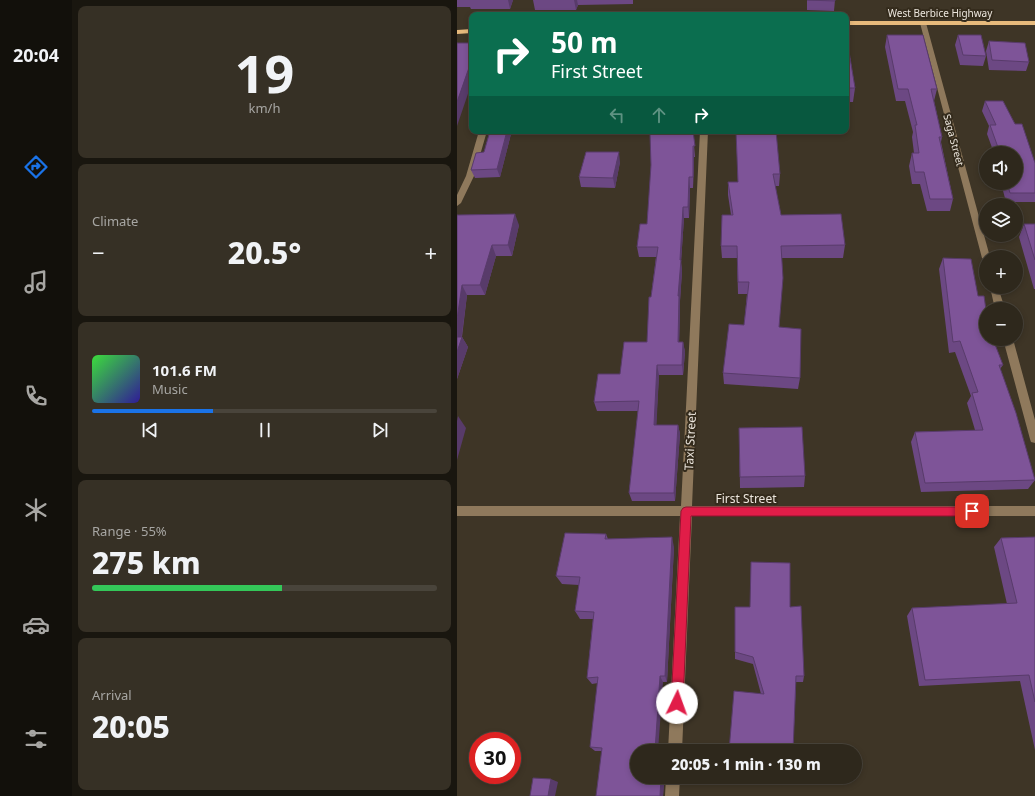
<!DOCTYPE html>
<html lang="en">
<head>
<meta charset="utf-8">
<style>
  :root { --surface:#2e281c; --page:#363025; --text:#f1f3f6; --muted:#a7a6a3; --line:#49443b; --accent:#1a73e8 }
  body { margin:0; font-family:"Noto Sans",sans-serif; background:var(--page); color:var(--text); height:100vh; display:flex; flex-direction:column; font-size:15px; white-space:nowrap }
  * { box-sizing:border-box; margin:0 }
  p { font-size:13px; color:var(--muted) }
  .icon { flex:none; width:22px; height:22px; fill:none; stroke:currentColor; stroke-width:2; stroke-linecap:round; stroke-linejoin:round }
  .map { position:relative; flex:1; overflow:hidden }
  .side { display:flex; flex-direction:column; gap:6px; padding:6px; background:#19160f; width:385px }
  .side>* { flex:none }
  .hud { position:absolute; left:12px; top:12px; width:380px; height:122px; border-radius:8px; box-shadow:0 2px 6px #0003,0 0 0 1px var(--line); background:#0b6e4f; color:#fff; overflow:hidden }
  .buttons { position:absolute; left:522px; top:146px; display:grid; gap:8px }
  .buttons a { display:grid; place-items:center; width:44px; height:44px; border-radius:50%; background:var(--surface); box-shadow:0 2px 6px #0003,0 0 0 1px var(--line); font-size:20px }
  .speed { position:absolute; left:12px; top:732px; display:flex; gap:8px; font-size:20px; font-weight:700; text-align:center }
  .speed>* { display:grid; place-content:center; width:52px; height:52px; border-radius:50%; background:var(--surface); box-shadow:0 2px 6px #0003,0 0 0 1px var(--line); line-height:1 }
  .speed .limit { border:6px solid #d22; background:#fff; color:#111 }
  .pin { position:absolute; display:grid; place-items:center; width:34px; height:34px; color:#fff; margin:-17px; border-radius:8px; box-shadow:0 2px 6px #0006 }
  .me { position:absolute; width:44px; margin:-22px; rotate:3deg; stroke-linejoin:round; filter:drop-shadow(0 0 3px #0008) }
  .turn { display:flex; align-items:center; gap:14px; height:84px; padding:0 16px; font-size:18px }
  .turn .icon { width:52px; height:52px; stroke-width:2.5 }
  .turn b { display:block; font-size:28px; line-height:34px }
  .lanes { display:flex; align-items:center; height:38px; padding:0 16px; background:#0003; justify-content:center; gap:20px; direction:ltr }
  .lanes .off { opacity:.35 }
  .big { font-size:30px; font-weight:800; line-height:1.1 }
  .side .tile { flex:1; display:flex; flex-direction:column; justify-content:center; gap:6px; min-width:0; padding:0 14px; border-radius:8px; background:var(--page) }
  .side .dial { align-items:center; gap:0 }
  .dial b { font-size:52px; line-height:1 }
  .song { display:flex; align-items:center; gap:12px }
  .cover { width:48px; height:48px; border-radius:6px; background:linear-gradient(135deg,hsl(120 70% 55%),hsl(250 70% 35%)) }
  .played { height:4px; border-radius:2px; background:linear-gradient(90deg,var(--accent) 35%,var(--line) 35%) }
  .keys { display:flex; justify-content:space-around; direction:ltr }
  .heat { display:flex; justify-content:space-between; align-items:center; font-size:22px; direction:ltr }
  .charge { height:6px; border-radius:3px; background:linear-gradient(90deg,#34c759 55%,var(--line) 0) }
  .trip { position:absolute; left:173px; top:744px; width:232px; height:40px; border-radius:20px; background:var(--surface); box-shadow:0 2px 6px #0003,0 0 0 1px var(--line); font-weight:800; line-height:40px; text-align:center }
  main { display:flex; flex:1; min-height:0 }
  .tab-bar { display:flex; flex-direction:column; width:72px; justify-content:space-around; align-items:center; background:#12100b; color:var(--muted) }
  .tab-bar .icon { width:28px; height:28px }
  .tab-bar .selected { color:var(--accent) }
  .tab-bar b { font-size:18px; color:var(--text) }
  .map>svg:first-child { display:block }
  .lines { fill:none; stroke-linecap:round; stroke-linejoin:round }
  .minor { fill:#8f795c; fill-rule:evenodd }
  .major { fill:#e7ba7c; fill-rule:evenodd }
  .wall { fill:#6c4883 }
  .shaded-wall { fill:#583b6a }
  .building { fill:#7e5498; stroke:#583b6a }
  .route { fill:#e11d48; stroke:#92132f }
  .labels { text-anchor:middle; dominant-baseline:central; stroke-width:4; stroke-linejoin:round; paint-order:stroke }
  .far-street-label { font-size:10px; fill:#ece6dd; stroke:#342b1c }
  .street-label { font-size:12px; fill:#ece6dd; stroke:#342b1c }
</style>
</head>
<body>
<main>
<nav class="tab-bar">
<b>20:04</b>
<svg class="icon selected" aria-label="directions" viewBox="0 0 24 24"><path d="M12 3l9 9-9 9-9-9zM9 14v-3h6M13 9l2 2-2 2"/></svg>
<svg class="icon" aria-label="music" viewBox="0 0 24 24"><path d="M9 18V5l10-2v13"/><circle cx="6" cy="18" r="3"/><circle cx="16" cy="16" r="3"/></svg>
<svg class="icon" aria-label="phone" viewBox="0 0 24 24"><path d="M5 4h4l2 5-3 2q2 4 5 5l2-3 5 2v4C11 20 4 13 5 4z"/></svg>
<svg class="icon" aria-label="climate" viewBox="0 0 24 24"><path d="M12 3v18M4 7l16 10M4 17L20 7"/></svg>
<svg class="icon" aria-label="car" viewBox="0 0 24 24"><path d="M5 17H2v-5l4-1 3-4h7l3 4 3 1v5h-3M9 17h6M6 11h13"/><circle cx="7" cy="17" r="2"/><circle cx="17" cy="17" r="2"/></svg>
<svg class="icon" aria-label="filters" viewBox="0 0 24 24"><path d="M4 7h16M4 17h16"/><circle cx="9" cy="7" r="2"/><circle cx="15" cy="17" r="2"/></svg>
</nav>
<section class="side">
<div class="tile dial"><b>19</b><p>km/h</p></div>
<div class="tile"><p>Climate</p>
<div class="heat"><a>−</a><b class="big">20.5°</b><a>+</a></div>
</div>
<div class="tile">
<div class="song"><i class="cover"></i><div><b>101.6 FM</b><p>Music</p></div></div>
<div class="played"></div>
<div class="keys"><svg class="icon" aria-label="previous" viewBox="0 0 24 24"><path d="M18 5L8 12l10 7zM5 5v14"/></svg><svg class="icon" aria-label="pause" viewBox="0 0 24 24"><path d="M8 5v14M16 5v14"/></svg><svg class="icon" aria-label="next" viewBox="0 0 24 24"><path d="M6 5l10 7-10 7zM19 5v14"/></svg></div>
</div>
<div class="tile"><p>Range · 55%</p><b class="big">275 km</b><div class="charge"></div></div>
<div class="tile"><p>Arrival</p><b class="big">20:05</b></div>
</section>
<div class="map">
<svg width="578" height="796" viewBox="0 0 578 796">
  <rect width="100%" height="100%" fill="#3e3526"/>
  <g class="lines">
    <path class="minor" d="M 466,21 L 469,23 L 533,257 L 529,257 L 529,261 L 525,258 L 463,23 Z
      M 22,131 L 30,131 L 17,176 L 4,203 L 0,206 L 0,195 L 9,176 Z
      M 243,131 L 251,131 L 235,506 L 578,506 L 578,516 L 235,516 L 225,751 L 211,751 L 223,516 L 0,516 L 0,506 L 224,506 Z
      M 533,287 L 541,287 L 548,309 L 538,309 Z
      M 546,339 L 556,339 L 578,420 L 578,443 L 574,442 L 573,439 Z
      M 209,777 L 223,777 L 222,796 L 208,796 Z"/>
    <path class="major" d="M 389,21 L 578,21 L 578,25 L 389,25 Z
      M 15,29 L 15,33 L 0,34 L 0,30 Z"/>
  </g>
  <path class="wall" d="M 0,0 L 56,0 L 53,9 L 14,9 L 13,7 L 0,7 Z
    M 76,0 L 213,0 L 176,0 L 176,4 L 121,5 L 119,10 L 78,10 Z
    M 350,0 L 378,0 L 377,11 L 350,10 Z
    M 389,33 L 398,88 L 396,102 L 389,102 Z
    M 430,35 L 480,89 L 477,101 L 485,137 L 484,142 L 496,199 L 493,211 L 470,211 L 463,184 L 455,184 L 452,166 L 455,153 L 457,153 L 455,137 L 456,132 L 448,101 L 439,101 L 428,47 Z
    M 501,35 L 529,56 L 526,66 L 503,65 L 498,45 Z
    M 532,41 L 572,62 L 569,71 L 532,70 L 529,51 Z
    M 528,101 L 578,163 L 578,202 L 549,202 L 544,183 L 559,183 L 559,153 L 537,153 L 530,134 L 532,126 L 525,111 Z
    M 33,131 L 94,131 L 94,133 L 54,134 L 43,177 L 18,178 L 14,170 L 27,152 Z
    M 197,131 L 241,131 L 241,133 L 236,133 L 238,157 L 237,157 L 236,188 L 233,188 L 232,218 L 227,218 L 224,262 L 225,271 L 223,301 L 223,306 L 222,342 L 226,342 L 228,352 L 226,375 L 202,375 L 199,425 L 221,425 L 223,434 L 218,501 L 175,501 L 172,493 L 181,411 L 140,411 L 137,402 L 163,374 L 190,342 L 194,297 L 199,257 L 182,257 L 180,247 L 190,224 Z
    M 279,131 L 323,174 L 322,186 L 318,186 L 324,215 L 388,245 L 386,258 L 324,258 L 322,327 L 343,378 L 341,389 L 267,384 L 266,373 L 287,325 L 290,294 L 281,294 L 280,258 L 265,258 L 264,246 L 274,215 L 271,195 L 271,182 L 281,182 Z
    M 163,162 L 158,188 L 124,187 L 122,177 Z
    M 0,215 L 62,225 L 55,256 L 39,256 L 28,295 L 10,295 L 5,337 L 11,347 L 0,379 Z
    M 567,224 L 578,224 L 578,289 L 577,289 L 562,237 Z
    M 486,258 L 521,296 L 529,339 L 546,365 L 543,369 L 578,480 L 571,489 L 464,492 L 454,442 L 458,432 L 518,430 L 510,403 L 514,396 L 498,352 L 492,353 L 482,269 Z
    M 282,428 L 348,476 L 347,487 L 283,488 Z
    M 149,534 L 151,539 L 217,547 L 210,682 L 206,682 L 180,777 L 199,777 L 199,778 L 207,781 L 206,796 L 145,751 L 138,751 L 133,747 L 141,683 L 135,684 L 130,678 L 136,619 L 123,619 L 118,611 L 122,585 L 105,584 L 99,576 Z
    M 578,537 L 578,750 L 563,681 L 462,686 L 450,616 L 455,608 L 550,604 L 537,547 L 544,538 Z
    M 333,607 L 347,676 L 346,682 L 339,682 L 336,751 L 304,694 L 296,664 L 278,659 L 278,652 Z"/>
  <path class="shaded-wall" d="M 51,0 L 56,0 L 53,9 Z
    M 117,0 L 120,0 L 121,5 L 119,10 Z
    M 15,59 L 15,82 L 0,126 L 0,102 Z
    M 50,131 L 53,131 L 54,134 L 43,177 L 40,169 Z
    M 236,146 L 237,157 L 236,188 Z
    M 162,152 L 163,162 L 158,188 L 156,178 Z
    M 232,177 L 233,188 L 232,218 L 231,207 Z
    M 226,207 L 227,218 L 224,262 L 225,271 L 223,301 L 223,306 L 222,352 L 221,342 L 221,296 Z
    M 58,214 L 62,225 L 55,256 L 51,245 Z
    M 35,245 L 39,256 L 28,295 L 23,285 Z
    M 5,285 L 10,295 L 4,341 L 5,337 L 11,347 L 0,379 L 0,319 Z
    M 226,342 L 228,352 L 226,375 L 225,365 Z
    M 200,365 L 202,375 L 199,435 L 197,425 Z
    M 1,416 L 9,428 L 0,460 L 0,421 Z
    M 221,425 L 223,434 L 218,501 L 217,493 Z
    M 215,537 L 217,547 L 210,682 L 208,676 Z
    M 203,676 L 206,682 L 201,751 L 198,751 Z
    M 204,778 L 207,781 L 206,796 L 203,796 Z
    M 94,779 L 101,782 L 98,796 L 91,796 Z"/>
  <path class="building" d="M 350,0 L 378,0 L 378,1 Z
    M 389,33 L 398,88 L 389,88 Z
    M 430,35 L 466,35 L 480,89 L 474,89 L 485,137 L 482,137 L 496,199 L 473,199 L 467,172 L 458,172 L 455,153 L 462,153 L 458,125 L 460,125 L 451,89 L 441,89 Z
    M 501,35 L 524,35 L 529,56 L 506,55 Z
    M 532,41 L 568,43 L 572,62 L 535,60 Z
    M 0,43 L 15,43 L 15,59 L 0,102 Z
    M 528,101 L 546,101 L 558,124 L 565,124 L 578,163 L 578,193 L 553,193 L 550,183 L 559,183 L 559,153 L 543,153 L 533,125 L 539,125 Z
    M 33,131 L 50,131 L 40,169 L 14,170 L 19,153 L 27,152 Z
    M 197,131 L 236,131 L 238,146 L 236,146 L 236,177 L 232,177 L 231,207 L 226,207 L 223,260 L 224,260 L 221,296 L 222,296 L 221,342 L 226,342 L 225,365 L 200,365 L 197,425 L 221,425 L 217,493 L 172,493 L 182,401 L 137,402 L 141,374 L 163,374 L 167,342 L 190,342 L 192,297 L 194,297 L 201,247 L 180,247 L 183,224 L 190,224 L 194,165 L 193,134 L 197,133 Z
    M 279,131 L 319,131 L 323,174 L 316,174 L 324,215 L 384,214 L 388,245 L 324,246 L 326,278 L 322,327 L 344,329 L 343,378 L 266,373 L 272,324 L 287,325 L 292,282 L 281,282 L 280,246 L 264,246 L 265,215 L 276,215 L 271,182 L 281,182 Z
    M 129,152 L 162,152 L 156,178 L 122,177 Z
    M 58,214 L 51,245 L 35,245 L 23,285 L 5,285 L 0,319 L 0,215 Z
    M 567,224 L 578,224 L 578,260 Z
    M 486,258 L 514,259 L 521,296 L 527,296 L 529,310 L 529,339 L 536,339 L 546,365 L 542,365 L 559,413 L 578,480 L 468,483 L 458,432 L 526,430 L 515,393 L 521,392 L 503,341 L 496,342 Z
    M 0,337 L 5,337 L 0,352 Z
    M 345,427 L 348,476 L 283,477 L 282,428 Z
    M 108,533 L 149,534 L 148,539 L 215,537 L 208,676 L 203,676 L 198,751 L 180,751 L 180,777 L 195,777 L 195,778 L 204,778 L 203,796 L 139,796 L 145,748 L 133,747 L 141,677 L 130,678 L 137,612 L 118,611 L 123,577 L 99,576 Z
    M 578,537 L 578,702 L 572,675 L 468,680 L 455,608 L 560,603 L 544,538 Z
    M 294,562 L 333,563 L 333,607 L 344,606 L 347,676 L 339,676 L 336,751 L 272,751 L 277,691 L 307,694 L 296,657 L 278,652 L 278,607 L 293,607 Z
    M 76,778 L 94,779 L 91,796 L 73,796 Z"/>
  <path class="route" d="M 229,507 L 515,507 L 518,508 L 520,511 L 518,515 L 515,516 L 234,516 L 226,703 L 224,707 L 220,709 L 216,707 L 214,703 L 224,511 L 226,508 Z"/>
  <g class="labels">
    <g class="far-street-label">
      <text x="483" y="13">West Berbice Highway</text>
      <text transform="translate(497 140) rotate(75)">Saga Street</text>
    </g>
    <g class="street-label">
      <text transform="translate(233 441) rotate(-87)">Taxi Street</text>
      <text x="289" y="498">First Street</text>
    </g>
  </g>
</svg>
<div class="buttons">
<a><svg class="icon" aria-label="sound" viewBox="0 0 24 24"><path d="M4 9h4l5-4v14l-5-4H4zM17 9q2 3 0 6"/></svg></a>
<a><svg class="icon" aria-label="layers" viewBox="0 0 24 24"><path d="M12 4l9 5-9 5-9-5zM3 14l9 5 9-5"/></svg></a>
<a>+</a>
<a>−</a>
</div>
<div class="speed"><div class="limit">30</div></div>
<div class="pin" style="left:515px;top:511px;background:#d93025"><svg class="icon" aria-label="arrive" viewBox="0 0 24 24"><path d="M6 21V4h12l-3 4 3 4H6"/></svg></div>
<svg class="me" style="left:220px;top:703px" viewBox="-20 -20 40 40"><circle r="19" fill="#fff"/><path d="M0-13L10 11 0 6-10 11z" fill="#e11d48"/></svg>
<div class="trip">20:05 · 1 min · 130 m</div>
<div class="hud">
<div class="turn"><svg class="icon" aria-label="right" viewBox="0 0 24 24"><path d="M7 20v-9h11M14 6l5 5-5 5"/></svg><div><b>50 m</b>First Street</div></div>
<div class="lanes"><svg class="icon off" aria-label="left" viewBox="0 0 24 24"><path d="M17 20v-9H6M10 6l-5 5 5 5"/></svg><svg class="icon off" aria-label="ahead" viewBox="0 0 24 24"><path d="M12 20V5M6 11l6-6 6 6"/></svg><svg class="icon" aria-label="right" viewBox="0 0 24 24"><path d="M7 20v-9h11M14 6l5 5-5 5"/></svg></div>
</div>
</div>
</main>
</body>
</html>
